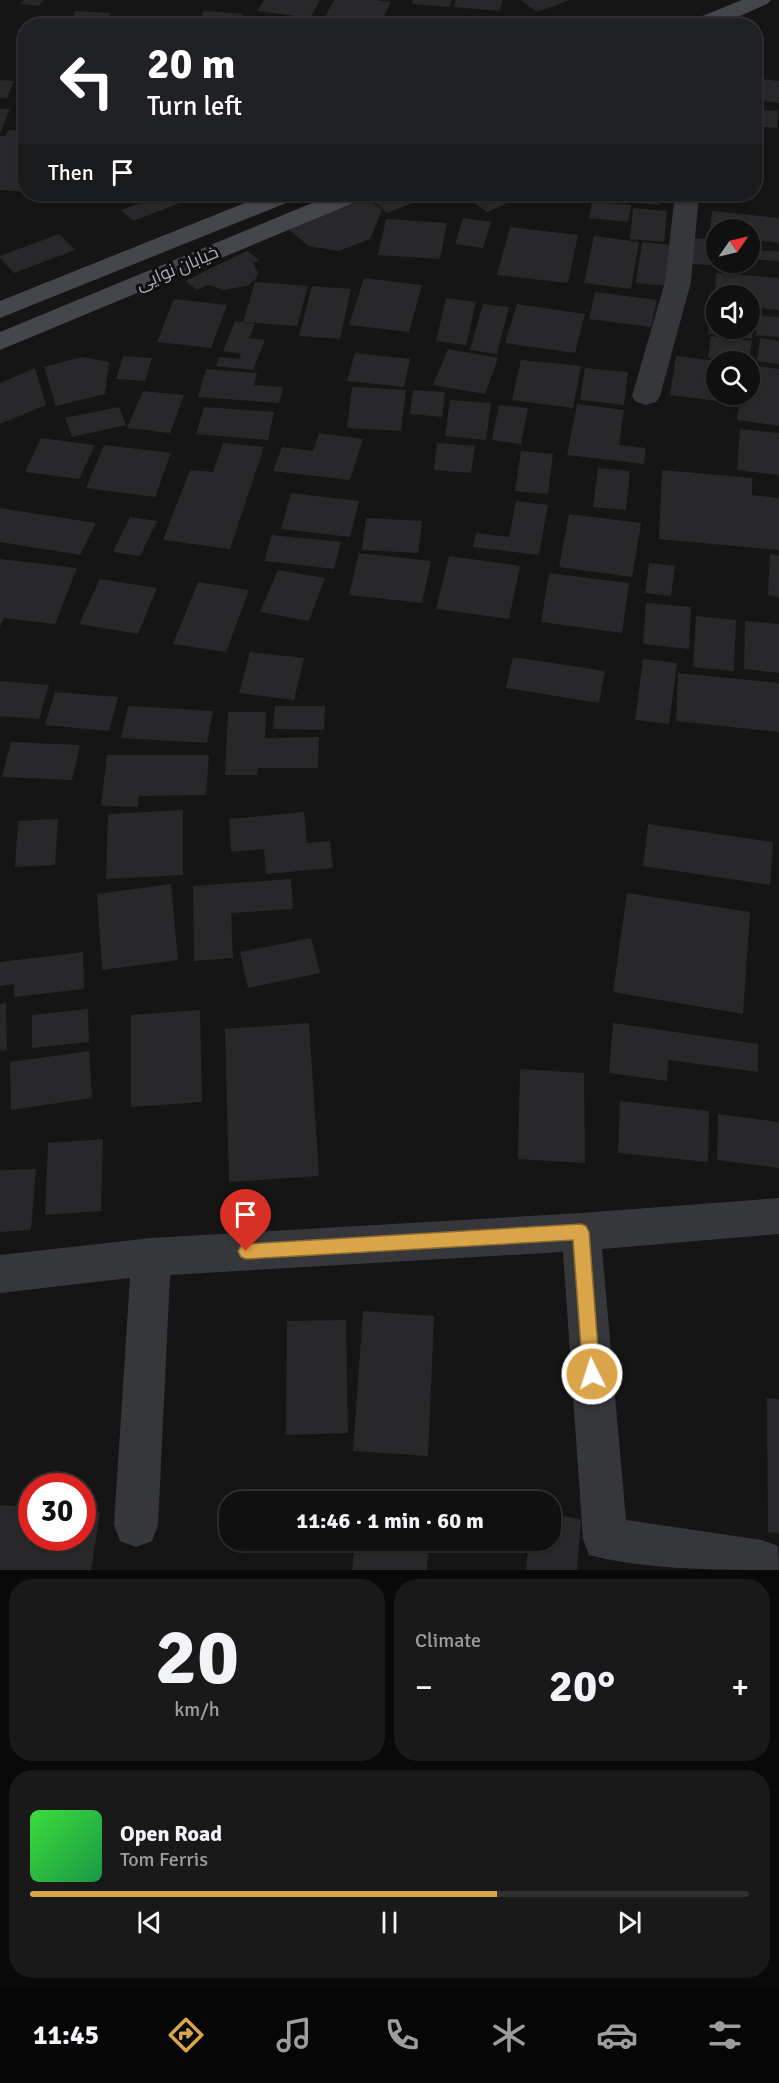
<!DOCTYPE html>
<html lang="en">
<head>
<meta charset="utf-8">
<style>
  :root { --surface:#101010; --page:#191919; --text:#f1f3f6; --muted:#9c9d9f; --line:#303030; --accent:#daa548 }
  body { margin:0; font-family:Signika,Cairo,sans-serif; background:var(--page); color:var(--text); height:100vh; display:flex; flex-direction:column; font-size:22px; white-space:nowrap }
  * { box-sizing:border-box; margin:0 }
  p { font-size:20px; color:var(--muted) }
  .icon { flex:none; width:33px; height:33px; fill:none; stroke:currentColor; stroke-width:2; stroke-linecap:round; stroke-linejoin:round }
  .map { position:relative; height:1570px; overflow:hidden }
  .sheet { display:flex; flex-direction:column; gap:9px; padding:9px; background:#090909; flex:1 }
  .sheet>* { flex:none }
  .top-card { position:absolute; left:18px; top:18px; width:744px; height:183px; border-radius:24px; box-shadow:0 2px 4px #0004,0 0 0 2px var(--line); background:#202124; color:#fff; overflow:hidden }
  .needle { width:39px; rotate:56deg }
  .fabs { position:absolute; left:706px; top:219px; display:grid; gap:12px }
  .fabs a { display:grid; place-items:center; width:54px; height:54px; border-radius:50%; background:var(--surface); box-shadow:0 2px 4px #0004,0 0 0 2px var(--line); font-size:30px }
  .speed { position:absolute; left:18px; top:1473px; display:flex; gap:12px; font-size:30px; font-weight:700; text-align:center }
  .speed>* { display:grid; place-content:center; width:78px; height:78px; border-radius:50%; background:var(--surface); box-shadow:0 2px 4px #0004,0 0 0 2px var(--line); line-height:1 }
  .speed .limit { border:9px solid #d22; background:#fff; color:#111 }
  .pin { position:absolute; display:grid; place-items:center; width:51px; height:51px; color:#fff; margin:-62px -26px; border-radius:50% 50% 50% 0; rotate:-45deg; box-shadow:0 0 6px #0007 }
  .pin .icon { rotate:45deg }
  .me { position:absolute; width:66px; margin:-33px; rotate:356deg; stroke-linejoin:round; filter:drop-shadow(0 0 4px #0008) }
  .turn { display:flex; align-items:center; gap:21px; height:126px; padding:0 30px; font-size:27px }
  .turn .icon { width:78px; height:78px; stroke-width:2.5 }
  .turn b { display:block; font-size:42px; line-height:51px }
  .then { display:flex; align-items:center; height:57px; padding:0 30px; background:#0003; gap:12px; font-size:22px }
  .big { font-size:45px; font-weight:800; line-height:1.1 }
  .sheet .card { flex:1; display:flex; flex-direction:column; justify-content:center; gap:9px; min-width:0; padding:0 21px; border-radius:24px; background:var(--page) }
  .sheet .dial { align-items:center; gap:0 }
  .dial b { font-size:78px; line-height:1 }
  .song { display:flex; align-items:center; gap:18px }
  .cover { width:72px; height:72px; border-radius:9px; background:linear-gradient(135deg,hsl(120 70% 55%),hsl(140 70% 35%)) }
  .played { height:6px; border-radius:3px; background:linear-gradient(90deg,var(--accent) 65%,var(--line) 65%) }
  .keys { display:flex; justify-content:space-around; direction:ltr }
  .heat { display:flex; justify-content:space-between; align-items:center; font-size:33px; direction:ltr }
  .sheet .tiles { flex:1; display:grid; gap:9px; grid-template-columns:1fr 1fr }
  .card:last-child { grid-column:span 2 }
  .trip { position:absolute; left:219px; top:1491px; width:342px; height:60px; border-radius:24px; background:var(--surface); box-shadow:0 2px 4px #0004,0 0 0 2px var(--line); font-weight:800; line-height:60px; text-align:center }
  .menu { display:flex; height:96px; justify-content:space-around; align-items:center; background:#060606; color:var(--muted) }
  .menu .icon { width:42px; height:42px }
  .menu .current { color:var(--accent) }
  .menu b { font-size:27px; color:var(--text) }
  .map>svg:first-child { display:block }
  .building { fill:#28282a }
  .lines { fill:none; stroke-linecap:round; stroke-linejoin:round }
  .street { fill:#36373b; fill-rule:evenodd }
  .secondary { fill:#44464a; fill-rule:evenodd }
  .route { fill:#daa548; stroke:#8e6b2f; stroke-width:1.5 }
  .labels { text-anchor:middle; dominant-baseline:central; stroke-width:6; stroke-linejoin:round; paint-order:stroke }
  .far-street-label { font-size:18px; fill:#a8acb5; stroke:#101011 }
</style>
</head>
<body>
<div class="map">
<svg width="779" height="1570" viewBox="0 0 779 1570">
  <rect width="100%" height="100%" fill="#151516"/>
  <path class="building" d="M 24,0 L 43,0 L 39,6 L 21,4 Z
    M 264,0 L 320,0 L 310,18 L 257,11 Z
    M 334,0 L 375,0 L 391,2 L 379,26 L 374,26 L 324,19 Z
    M 413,0 L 452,0 L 449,7 L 412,4 Z
    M 456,0 L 503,0 L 499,11 L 454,7 Z
    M 520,0 L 570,0 L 537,12 Z
    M 75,11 L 110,13 L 105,26 L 70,26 Z
    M 204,11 L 243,14 L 238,26 L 197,26 Z
    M 114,16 L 168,19 L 165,26 L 110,26 Z
    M 754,78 L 779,81 L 779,103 L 754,100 Z
    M 0,80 L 14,81 L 7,98 L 0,98 Z
    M 0,109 L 10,109 L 0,133 Z
    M 754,109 L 778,111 L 777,128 L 754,126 Z
    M 9,130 L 26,131 L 26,192 L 0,190 L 0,136 L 5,136 Z
    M 53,194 L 83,194 L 81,198 Z
    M 166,194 L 204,194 L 133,221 L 121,210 Z
    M 374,194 L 436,194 L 387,213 L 368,196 Z
    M 462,194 L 529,194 L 487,212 Z
    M 590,194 L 661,194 L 659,205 L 589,198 Z
    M 368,198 L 382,210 L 370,239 L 339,251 L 308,246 L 287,228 Z
    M 592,202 L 631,205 L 628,222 L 589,218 Z
    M 633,208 L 667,211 L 664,242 L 630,239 Z
    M 712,211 L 779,218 L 779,243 L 750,239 L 750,230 L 710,229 Z
    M 463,218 L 491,222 L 483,248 L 455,244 Z
    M 386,219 L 447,223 L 440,259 L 378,255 Z
    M 510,227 L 578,235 L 568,283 L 497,275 Z
    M 59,234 L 75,250 L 14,273 L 0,258 L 0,256 Z
    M 594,236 L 639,242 L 631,289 L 584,283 Z
    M 693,238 L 717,240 L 717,262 L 751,262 L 751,268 L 693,264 Z
    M 642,242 L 673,245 L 668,286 L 636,283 Z
    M 750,250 L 779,251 L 779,261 L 750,259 Z
    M 247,251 L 259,260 L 253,263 L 258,273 L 255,280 L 247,286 L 223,290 L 208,285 L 197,290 L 185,281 Z
    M 716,273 L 779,278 L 779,310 L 750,307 L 750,296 L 717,296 L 717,304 L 715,304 Z
    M 364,278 L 422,285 L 409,332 L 349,325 Z
    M 255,282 L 308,286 L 297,326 L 243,322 Z
    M 312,286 L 351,289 L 340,339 L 299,336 Z
    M 595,292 L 657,300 L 651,327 L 589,319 Z
    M 446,298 L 476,302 L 466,345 L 436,341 Z
    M 174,299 L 227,305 L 211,348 L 157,342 Z
    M 483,304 L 509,307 L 497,354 L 470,350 Z
    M 517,304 L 585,314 L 575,353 L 505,343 Z
    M 711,311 L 717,312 L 717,328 L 750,328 L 750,316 L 754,316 L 752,339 L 708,334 Z
    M 757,315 L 779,317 L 779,337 L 756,335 Z
    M 235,321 L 255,324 L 249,338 L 265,340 L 253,370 L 216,366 L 219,357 L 239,359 L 241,354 L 223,351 Z
    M 711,336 L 752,341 L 749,362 L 708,358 Z
    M 760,338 L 779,341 L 779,364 L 757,361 Z
    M 448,349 L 498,358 L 485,394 L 433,385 Z
    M 355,353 L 410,359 L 404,387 L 347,381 Z
    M 123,356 L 152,358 L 145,381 L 116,379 Z
    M 676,356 L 717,361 L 717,394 L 734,394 L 733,403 L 670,395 Z
    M 82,357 L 109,362 L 105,394 L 56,406 L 44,367 Z
    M 521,360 L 581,366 L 573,408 L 512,400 Z
    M 750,365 L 779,369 L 779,426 L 737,420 L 741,394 L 750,394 Z
    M 35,368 L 46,405 L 0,424 L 0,383 Z
    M 585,368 L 628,372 L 624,405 L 580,400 Z
    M 206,369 L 257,373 L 254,385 L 283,387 L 279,403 L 198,397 Z
    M 352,387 L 406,390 L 401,431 L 347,428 Z
    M 413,390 L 445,392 L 442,417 L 410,414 Z
    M 143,391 L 184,395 L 170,433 L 127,428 Z
    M 450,400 L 491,403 L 486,440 L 445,436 Z
    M 577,404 L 624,410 L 619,445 L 646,448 L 644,464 L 567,455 Z
    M 499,405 L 528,408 L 521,444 L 492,440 Z
    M 119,407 L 126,425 L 72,437 L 65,418 Z
    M 204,407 L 274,412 L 268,440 L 196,434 Z
    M 740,429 L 779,433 L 779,475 L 737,470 Z
    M 319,433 L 363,439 L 350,480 L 273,471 L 282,447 L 313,451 Z
    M 41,438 L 95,445 L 79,479 L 25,472 Z
    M 223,443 L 264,447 L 230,549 L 163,540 L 190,470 L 213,472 Z
    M 437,443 L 475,446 L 471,473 L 434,470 Z
    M 104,445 L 171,453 L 155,497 L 86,488 Z
    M 521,451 L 553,454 L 548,494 L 515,491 Z
    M 598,468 L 630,471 L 626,510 L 593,507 Z
    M 662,470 L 752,478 L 752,495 L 779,498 L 779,550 L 659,539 Z
    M 291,493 L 359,501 L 350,537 L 281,529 Z
    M 516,501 L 548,505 L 539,555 L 473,547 L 476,533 L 509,537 Z
    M 0,508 L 96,523 L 80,555 L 0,542 Z
    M 569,514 L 641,523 L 632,577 L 559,567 Z
    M 130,517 L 157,521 L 140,556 L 113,552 Z
    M 366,518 L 422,521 L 418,553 L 362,550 Z
    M 272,535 L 341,542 L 334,569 L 264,561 Z
    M 359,553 L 431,561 L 422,603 L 349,595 Z
    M 770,554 L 779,555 L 779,597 L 768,595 Z
    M 449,556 L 520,566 L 509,619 L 436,609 Z
    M 0,559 L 77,568 L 55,624 L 4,618 L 0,627 Z
    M 649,563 L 675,566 L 671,596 L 645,593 Z
    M 278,570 L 325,578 L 309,621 L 260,612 Z
    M 549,573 L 629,583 L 622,633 L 541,622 Z
    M 100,579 L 157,588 L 138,634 L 79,624 Z
    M 198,582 L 249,590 L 226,652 L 173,644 Z
    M 646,603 L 691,607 L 689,649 L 643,644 Z
    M 696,616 L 736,620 L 734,671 L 693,667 Z
    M 745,621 L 779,624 L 779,673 L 744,669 Z
    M 250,652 L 304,658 L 294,700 L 239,693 Z
    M 513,657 L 605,671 L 599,703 L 506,688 Z
    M 643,659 L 677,663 L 669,724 L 635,720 Z
    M 678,673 L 779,683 L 779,732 L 676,721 Z
    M 0,681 L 49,685 L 39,719 L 0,716 Z
    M 55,692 L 118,697 L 109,731 L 45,725 Z
    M 128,706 L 213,711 L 207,743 L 121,738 Z
    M 275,706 L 325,706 L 324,730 L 273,729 Z
    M 228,712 L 266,712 L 265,738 L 319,737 L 318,768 L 258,768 L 257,775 L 225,775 Z
    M 11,742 L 80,745 L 72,780 L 2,777 Z
    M 107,755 L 209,755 L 206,795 L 139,796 L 138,807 L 101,806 Z
    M 183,810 L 183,875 L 106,879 L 108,814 Z
    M 304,812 L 307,843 L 330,841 L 333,868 L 266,874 L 264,849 L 231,852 L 229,819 Z
    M 58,819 L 55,865 L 15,867 L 18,821 Z
    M 648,824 L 773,842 L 770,885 L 643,866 Z
    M 291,879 L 293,909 L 231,913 L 233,958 L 194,961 L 193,886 Z
    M 171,884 L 178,960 L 102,970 L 97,894 Z
    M 627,893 L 750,912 L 743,1014 L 613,992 Z
    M 311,938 L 320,973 L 248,988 L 240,952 Z
    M 83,952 L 84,989 L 14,997 L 14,984 L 0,986 L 0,962 Z
    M 6,1003 L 7,1050 L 0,1051 L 0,1004 Z
    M 88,1009 L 89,1042 L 32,1048 L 32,1015 Z
    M 200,1010 L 202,1102 L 131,1107 L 131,1015 Z
    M 309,1023 L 319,1176 L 229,1182 L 225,1029 Z
    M 613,1023 L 758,1044 L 758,1072 L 668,1060 L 667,1081 L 609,1073 Z
    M 89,1051 L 92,1098 L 11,1110 L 10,1062 Z
    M 520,1069 L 584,1073 L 585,1163 L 518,1159 Z
    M 620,1101 L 709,1111 L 708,1162 L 618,1153 Z
    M 718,1114 L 779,1122 L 779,1168 L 717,1160 Z
    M 103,1139 L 101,1211 L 45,1215 L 48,1143 Z
    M 36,1169 L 31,1230 L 0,1232 L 0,1170 Z
    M 363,1311 L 434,1316 L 428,1456 L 353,1451 Z
    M 346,1320 L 348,1433 L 286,1435 L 287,1321 Z
    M 767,1398 L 779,1399 L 779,1533 L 768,1532 Z
    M 359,1491 L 432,1498 L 432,1502 L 358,1502 Z
    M 0,1505 L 32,1507 L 32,1538 L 82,1538 L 82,1511 L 100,1512 L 91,1570 L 0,1570 Z
    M 550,1514 L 581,1519 L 577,1570 L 526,1570 L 529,1540 L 550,1540 Z
    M 355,1540 L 429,1540 L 427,1570 L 352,1570 Z"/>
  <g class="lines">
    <path class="street" d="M 675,194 L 699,194 L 691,282 L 660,396 L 656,402 L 646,405 L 636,402 L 632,396 L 665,282 Z
      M 779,1198 L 779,1234 L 602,1249 L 626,1520 L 762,1540 L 778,1546 L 779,1570 C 718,1570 647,1570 589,1555 L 583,1539 L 563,1252 L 170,1275 L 158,1525 L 152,1541 L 136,1547 L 120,1541 L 114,1525 L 130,1278 L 0,1293 L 0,1255 L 151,1238 L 581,1213 Z"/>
    <path class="secondary" d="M 742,0 L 771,0 L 767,4 L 718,26 L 688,26 L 690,21 Z
      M 267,194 L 299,194 L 296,199 L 0,318 L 0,301 Z
      M 334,194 L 366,194 L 363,199 L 0,350 L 0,332 Z"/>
  </g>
  <path class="route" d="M 581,1224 L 586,1226 L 589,1232 L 600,1374 L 598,1380 L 592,1382 L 585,1380 L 583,1374 L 573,1240 L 246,1259 L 241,1257 L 238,1251 L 241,1246 L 246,1244 Z"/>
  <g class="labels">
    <g class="far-street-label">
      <text transform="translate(177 268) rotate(-23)">خیابان نوایی</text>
    </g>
  </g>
</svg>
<div class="fabs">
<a><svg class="needle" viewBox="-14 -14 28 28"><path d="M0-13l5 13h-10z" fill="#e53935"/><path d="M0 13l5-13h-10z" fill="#9c9d9f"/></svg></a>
<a><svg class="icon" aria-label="sound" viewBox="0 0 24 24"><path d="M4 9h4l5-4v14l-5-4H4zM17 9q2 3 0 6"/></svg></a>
<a><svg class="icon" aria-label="search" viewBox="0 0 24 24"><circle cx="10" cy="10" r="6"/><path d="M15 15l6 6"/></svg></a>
</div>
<div class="speed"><div class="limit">30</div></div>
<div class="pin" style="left:246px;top:1251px;background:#d93025"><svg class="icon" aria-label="arrive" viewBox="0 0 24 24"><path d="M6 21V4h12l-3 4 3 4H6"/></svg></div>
<svg class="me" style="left:592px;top:1374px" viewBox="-20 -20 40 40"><circle r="17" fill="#daa548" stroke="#fff" stroke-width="3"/><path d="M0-11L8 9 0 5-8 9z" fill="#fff"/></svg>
<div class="trip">11:46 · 1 min · 60 m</div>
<div class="top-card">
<div class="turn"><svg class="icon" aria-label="left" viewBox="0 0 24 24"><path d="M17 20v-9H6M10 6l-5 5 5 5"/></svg><div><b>20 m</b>Turn left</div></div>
<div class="then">Then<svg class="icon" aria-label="arrive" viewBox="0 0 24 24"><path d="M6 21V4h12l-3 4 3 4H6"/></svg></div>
</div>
</div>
<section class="sheet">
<div class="tiles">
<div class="card dial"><b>20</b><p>km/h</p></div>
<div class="card"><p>Climate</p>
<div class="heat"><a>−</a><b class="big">20°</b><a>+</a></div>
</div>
<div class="card">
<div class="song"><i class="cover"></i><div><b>Open Road</b><p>Tom Ferris</p></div></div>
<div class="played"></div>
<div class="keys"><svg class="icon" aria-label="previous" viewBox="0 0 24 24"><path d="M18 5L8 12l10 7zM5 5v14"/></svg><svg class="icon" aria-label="pause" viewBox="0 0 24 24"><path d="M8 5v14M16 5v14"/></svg><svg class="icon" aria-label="next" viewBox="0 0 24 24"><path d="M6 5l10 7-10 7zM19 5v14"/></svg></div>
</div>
</div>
</section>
<nav class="menu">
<b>11:45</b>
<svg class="icon current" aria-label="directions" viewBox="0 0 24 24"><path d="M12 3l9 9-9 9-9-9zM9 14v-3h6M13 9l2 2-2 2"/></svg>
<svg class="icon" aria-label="music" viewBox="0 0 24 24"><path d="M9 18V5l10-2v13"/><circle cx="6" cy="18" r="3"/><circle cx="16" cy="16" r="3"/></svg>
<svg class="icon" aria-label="phone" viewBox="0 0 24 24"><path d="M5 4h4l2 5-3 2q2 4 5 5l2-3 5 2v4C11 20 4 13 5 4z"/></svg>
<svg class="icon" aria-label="climate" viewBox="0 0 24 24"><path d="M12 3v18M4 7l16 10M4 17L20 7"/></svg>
<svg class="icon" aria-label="car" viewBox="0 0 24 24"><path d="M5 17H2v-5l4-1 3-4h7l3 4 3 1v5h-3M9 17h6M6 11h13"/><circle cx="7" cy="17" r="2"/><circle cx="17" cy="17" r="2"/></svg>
<svg class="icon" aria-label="filters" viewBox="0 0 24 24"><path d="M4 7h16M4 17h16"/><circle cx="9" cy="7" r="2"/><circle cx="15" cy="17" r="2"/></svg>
</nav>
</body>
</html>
